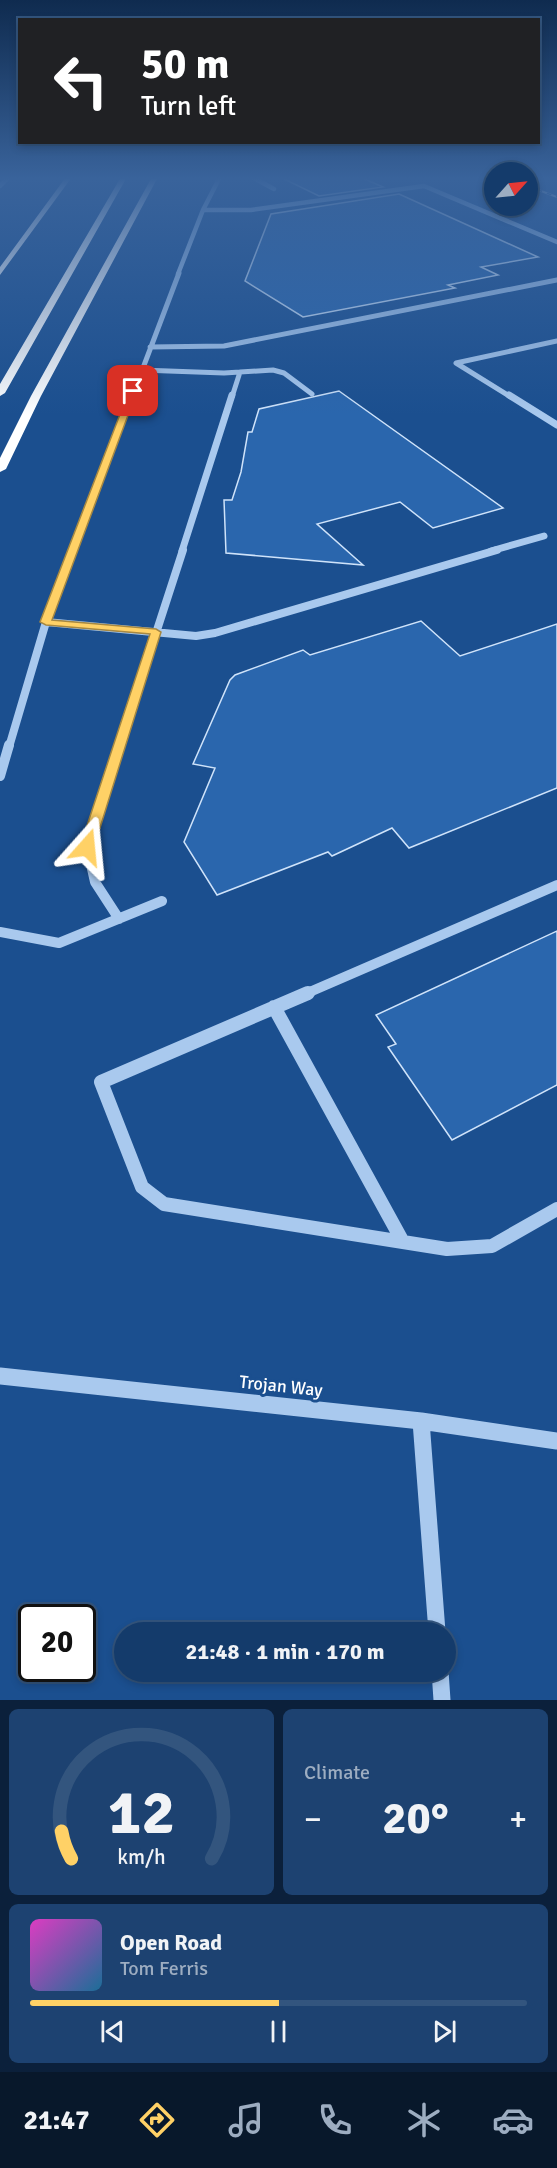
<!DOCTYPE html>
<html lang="en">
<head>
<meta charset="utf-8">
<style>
  :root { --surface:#143b6b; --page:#1d4271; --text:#f1f3f6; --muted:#9dadc1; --line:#33557e; --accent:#ffd166 }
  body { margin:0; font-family:Signika,sans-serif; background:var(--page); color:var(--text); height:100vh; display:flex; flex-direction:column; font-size:22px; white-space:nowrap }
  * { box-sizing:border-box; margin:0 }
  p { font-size:20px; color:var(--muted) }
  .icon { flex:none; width:33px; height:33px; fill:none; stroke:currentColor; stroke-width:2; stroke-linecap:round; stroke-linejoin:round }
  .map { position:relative; height:1700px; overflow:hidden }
  .sheet { display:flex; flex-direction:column; gap:9px; padding:9px; background:#0b203b; flex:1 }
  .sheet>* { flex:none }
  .top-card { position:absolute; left:18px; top:18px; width:522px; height:126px; border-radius:0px; box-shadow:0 3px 9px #0003,0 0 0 2px var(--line); background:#202124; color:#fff; overflow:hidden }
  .needle { width:39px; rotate:63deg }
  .controls { position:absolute; left:484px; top:162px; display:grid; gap:12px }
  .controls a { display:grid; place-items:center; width:54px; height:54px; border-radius:50%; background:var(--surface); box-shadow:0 3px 9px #0003,0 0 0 2px var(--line); font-size:30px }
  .speed { position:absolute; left:18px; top:1604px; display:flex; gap:12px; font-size:30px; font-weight:700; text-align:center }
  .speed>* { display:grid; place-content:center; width:78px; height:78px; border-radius:50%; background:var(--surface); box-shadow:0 3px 9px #0003,0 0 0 2px var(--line); line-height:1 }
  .speed .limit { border:3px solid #111; border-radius:9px; background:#fff; color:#111 }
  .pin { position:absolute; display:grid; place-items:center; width:51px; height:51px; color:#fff; margin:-26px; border-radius:12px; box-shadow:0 3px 9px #0006 }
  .me { position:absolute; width:66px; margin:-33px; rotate:18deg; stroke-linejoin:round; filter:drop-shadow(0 0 4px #0008) }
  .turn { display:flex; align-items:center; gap:21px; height:126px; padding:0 24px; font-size:27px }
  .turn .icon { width:78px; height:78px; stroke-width:2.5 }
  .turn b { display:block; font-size:42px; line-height:51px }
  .big { font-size:45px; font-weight:800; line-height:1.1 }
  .sheet .tile { flex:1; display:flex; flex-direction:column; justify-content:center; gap:9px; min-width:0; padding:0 21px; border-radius:9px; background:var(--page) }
  .sheet .dial { align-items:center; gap:0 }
  .dial svg { height:156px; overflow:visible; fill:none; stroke:var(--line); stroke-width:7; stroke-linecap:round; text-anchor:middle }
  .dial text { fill:var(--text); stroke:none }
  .song { display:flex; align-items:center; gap:18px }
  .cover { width:72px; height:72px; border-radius:9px; background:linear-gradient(135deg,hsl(310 70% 55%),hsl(200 70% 35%)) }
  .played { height:6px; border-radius:3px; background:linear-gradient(90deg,var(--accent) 50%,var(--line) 50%) }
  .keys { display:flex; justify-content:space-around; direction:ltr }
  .heat { display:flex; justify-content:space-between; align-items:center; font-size:33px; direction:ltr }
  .sheet .tiles { flex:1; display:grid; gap:9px; grid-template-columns:1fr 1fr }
  .tile:last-child { grid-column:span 2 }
  .trip { position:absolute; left:114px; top:1622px; width:342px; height:60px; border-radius:30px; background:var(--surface); box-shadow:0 3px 9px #0003,0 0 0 2px var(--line); font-weight:800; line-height:60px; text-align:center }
  .tab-bar { display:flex; height:96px; justify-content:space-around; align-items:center; background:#08182b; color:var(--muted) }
  .tab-bar .icon { width:42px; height:42px }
  .tab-bar .current { color:var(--accent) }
  .tab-bar b { font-size:27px; color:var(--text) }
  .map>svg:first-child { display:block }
  .building { fill:#2a66ad; stroke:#cfe3fa; stroke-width:1.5 }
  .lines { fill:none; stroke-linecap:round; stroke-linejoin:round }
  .minor-far6 { stroke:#a9c9ee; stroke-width:4.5 }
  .minor-far5 { stroke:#a9c9ee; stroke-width:5 }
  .minor-far4 { stroke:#a9c9ee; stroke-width:7 }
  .minor-far3 { stroke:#a9c9ee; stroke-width:8 }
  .minor-far2 { stroke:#a9c9ee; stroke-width:10 }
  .minor-far1 { stroke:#a9c9ee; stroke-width:14 }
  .minor { stroke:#a9c9ee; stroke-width:17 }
  .highway { fill:#fff; fill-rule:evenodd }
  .rail-casing { stroke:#fff; stroke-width:2 }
  .rail { stroke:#1b4f8f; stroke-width:1.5; stroke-dasharray:5; stroke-linecap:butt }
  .route { fill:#ffd166; stroke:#a68842; stroke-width:1.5 }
  .labels { text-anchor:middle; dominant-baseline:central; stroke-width:6; stroke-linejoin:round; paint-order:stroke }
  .near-street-label { font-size:18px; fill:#fff; stroke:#1b4f8f }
</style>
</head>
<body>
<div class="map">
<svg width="557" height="1700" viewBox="0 0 557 1700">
  <rect width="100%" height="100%" fill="#1b4f8f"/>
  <path class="building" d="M 280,177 L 360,177 L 383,187 L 319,196 Z
    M 399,194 L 538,257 L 481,267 L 498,275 L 448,285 L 455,288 L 303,317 L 245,281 L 271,214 Z
    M 339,391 L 503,508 L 433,528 L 400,502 L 317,524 L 363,565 L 226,553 L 224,500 L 232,500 L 241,472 L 248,432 L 252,432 L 259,409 Z
    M 421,621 L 460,656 L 557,624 L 557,788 L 409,848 L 392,828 L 332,856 L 328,852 L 217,895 L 184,842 L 215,768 L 193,764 L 230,680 L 235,675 L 303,650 L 310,655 Z
    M 557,931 L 557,1085 L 452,1140 L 388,1047 L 396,1044 L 376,1015 Z"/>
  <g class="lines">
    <path class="minor-far6" d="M 241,177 L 252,177 L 274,189
      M 0,186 L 9,177
      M 203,210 L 251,210 L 424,186 L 557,242
      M 178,274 L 203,210 L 220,177"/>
    <path class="minor-far5" d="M 150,347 L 224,346 L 557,280
      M 141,370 L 224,373 L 273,370 L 284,373 L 312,394
      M 132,397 L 179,273
      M 232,397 L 240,372
      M 511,397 L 456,363 L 557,341"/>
    <path class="minor-far4" d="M 509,395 L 557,425
      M 73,551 L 132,395
      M 182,551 L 232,395
      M 491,551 L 544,536"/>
    <path class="minor-far3" d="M 46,622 L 196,636 L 215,633 L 497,550
      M 9,747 L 46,622 L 73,550
      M 119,747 L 183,550"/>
    <path class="minor-far2" d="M 0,776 L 9,745
      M 119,919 L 95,882 L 87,847 L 120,745
      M 0,932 L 59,943 L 162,901
      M 305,994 L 557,885"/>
    <path class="minor-far1" d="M 308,993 L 101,1082 L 142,1187 L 164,1204 L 447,1249 L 492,1246 L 557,1209
      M 274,1007 L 403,1242"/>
    <path class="minor" d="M 0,1376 L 421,1421 L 557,1441
      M 421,1421 L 437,1632
      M 440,1671 L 442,1700"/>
    <path class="highway" d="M 66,177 L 72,177 L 0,275 L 0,267 Z
      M 121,177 L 127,177 L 5,393 L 0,396 L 0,384 Z
      M 152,177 L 158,177 L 41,396 L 6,469 L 0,472 L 0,458 L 31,396 Z"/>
    <defs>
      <path id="rail" d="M 528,186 L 557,197"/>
    </defs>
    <use href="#rail" class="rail-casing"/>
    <use href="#rail" class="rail"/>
  </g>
  <linearGradient id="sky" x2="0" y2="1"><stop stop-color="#0f2b4f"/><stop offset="0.43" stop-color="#39639b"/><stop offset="1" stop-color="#39639b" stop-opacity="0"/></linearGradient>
  <rect width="557" height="415" fill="url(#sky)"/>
  <path class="route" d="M 133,389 L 137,391 L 52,620 L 156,629 L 161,632 L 94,847 L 87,852 L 80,847 L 150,634 L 46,625 L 40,622 L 129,391 Z"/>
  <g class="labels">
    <g class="near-street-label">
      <text transform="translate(281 1386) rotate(6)">Trojan Way</text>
    </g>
  </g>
</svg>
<div class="controls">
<a><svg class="needle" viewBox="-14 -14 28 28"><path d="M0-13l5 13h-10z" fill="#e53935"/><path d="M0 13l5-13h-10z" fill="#9dadc1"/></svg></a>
</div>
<div class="speed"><div class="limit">20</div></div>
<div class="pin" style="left:133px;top:391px;background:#d93025"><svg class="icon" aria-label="arrive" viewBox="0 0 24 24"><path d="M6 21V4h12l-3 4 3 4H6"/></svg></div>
<svg class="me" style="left:87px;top:847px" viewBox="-20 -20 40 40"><path d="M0-17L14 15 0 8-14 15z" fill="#ffd166" stroke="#fff" stroke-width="4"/></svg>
<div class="trip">21:48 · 1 min · 170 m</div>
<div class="top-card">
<div class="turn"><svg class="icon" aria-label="left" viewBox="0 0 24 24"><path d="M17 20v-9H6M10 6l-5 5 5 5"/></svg><div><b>50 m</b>Turn left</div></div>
</div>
</div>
<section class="sheet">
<div class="tiles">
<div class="tile dial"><svg viewBox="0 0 100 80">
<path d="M14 69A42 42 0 1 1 86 69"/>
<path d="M14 69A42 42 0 0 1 9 55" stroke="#ffd166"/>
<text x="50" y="56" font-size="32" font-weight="700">12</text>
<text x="50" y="72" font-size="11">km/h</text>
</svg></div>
<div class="tile"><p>Climate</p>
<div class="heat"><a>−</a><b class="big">20°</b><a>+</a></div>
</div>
<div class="tile">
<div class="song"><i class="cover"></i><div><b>Open Road</b><p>Tom Ferris</p></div></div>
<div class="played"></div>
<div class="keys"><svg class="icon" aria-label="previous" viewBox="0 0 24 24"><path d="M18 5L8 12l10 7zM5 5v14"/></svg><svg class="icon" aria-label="pause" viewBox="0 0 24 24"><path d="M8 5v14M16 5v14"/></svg><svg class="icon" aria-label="next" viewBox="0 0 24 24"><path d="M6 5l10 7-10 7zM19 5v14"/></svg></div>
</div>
</div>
</section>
<nav class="tab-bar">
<b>21:47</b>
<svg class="icon current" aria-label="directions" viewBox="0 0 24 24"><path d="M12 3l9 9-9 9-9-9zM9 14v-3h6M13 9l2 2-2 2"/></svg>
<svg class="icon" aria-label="music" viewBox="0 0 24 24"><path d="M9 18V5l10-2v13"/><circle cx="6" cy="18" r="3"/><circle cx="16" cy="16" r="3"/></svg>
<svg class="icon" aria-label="phone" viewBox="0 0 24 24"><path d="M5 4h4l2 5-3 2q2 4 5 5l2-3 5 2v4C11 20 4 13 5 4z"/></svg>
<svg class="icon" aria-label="climate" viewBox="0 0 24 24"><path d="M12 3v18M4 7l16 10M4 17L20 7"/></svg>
<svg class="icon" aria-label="car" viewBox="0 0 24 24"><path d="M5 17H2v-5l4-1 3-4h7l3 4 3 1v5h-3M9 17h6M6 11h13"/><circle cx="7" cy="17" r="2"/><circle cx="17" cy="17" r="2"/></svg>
</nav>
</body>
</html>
